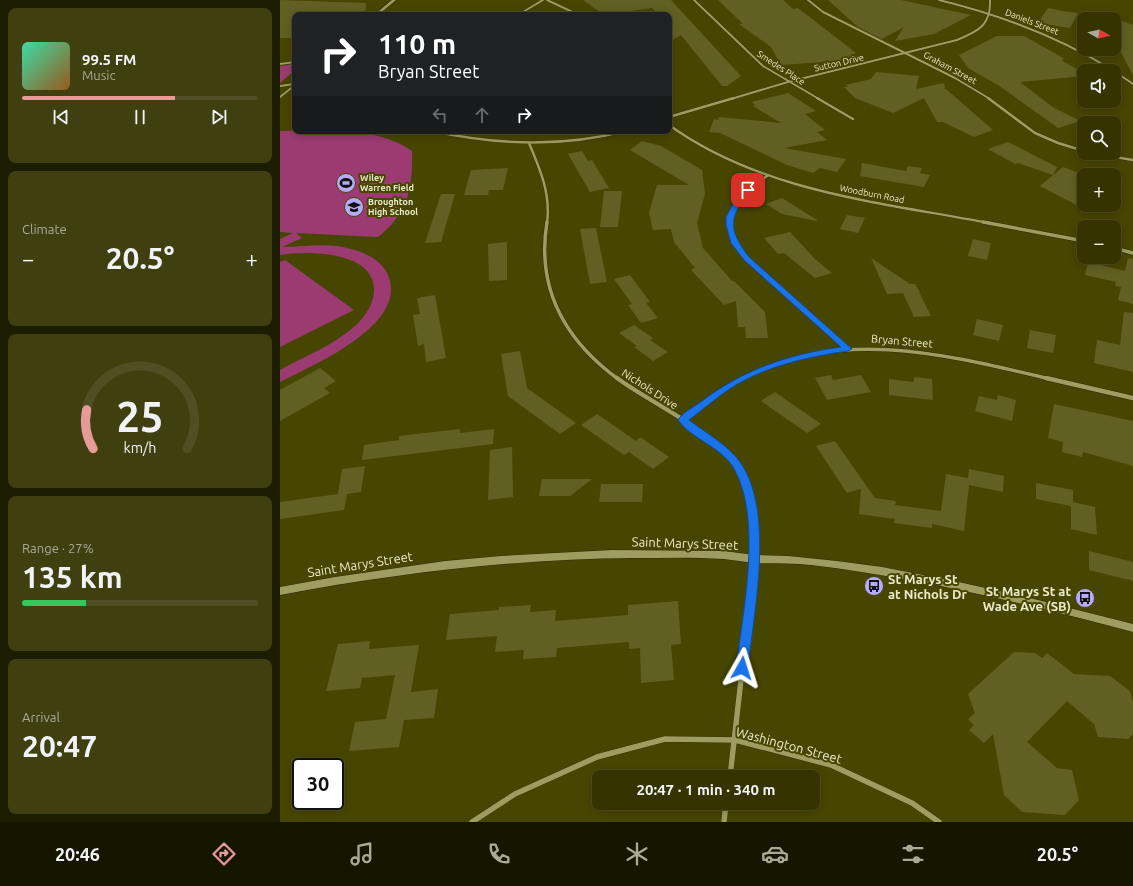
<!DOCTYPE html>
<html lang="en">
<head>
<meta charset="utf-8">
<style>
  :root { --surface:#353401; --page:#403f10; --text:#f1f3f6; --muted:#aa9; --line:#4f4f23; --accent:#e69b98 }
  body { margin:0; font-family:Ubuntu,sans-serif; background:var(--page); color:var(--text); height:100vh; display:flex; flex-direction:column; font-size:15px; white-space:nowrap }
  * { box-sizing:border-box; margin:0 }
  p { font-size:13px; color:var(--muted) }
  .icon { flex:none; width:22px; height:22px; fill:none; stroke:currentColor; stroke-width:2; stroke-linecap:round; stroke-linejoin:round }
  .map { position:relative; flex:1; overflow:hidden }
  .side { display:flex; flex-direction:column; gap:8px; padding:8px; background:#1d1d01; width:280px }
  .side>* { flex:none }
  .hud { position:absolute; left:12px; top:12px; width:380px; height:122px; border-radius:8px; box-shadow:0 2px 10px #0003,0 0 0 1px var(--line); background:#202124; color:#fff; overflow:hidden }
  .needle { width:26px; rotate:98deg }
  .tools { position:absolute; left:797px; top:12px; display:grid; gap:8px }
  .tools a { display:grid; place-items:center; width:44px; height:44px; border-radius:8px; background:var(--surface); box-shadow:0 2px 10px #0003,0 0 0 1px var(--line); font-size:20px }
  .speed { position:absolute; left:12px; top:758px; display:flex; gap:8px; font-size:20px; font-weight:700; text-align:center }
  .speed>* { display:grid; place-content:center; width:52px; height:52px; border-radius:50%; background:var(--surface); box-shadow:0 2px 10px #0003,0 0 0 1px var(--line); line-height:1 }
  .speed .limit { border:2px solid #111; border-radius:6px; background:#fff; color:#111 }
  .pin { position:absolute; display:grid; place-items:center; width:34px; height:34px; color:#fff; margin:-17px; border-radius:8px; box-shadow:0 2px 6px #0006 }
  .me { position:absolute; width:44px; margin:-22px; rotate:6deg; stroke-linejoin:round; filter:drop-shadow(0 0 3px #0008) }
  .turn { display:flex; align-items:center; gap:14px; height:84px; padding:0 20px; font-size:18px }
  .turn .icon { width:52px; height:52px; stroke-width:2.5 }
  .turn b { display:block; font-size:28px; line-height:34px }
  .lanes { display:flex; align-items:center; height:38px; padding:0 20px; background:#0003; justify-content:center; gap:20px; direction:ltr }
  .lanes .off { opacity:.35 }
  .big { font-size:30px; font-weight:700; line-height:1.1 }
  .side .tile { flex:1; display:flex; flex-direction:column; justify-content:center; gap:6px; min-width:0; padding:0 14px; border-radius:8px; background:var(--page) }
  .side .dial { align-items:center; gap:0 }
  .dial svg { height:104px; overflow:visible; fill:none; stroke:var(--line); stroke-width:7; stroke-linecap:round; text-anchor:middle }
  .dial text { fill:var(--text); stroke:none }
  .song { display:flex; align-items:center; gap:12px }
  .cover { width:48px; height:48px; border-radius:6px; background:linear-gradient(135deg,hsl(160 70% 55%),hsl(30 70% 35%)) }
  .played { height:4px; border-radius:2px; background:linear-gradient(90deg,var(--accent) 65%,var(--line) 65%) }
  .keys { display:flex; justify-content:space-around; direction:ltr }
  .heat { display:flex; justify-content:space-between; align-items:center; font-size:22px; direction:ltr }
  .charge { height:6px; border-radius:3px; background:linear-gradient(90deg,#34c759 27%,var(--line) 0) }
  .trip { position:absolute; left:312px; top:770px; width:228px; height:40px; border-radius:8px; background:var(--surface); box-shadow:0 2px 10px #0003,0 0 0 1px var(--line); font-weight:700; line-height:40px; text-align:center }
  .tab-bar { display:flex; height:64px; justify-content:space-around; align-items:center; background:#151500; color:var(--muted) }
  .tab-bar .icon { width:28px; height:28px }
  .tab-bar .on { color:var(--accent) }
  .tab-bar b { font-size:18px; color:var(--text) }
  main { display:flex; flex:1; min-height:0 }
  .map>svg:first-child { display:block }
  .green { fill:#9c3b72 }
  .building { fill:#606023 }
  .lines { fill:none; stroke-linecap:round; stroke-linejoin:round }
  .street-far4-casing { stroke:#2c2b0b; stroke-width:2.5 }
  .street-far3-casing { stroke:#2c2b0b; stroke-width:3 }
  .street-far2-casing { stroke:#2c2b0b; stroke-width:4.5 }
  .street-far1-casing { stroke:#2c2b0b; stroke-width:5.5 }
  .street-casing { stroke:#2c2b0b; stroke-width:6 }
  .secondary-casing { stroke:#2c2b0b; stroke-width:1 }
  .street-far4 { stroke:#9d9d60; stroke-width:2 }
  .street-far3 { stroke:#9d9d60; stroke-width:2.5 }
  .street-far2 { stroke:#9d9d60; stroke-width:3.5 }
  .street-far1 { stroke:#9d9d60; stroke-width:4.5 }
  .street { stroke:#9d9d60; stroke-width:5.5 }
  .secondary { fill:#9d9d60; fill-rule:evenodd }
  .route { fill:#1a73e8; stroke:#114b97 }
  .labels { text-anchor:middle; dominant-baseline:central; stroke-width:4; stroke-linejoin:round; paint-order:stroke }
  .far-street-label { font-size:9px; fill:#e9eaca; stroke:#474601 }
  .far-poi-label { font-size:9px; font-weight:bold; fill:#e9eaca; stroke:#474601; text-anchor:start }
  .street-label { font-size:11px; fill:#e9eaca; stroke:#474601 }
  .near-street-label { font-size:13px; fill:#e9eaca; stroke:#474601 }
  .near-poi-label { font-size:13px; font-weight:bold; fill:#e9eaca; stroke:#474601; text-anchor:start }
</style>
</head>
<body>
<main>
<section class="side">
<div class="tile">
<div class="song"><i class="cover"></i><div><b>99.5 FM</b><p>Music</p></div></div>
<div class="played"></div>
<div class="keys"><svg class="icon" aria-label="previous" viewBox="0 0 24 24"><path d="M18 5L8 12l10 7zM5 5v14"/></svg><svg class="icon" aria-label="pause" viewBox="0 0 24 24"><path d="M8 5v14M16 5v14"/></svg><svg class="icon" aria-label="next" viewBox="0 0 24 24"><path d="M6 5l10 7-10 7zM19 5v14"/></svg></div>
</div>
<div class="tile"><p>Climate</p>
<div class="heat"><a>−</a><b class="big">20.5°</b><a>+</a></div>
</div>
<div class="tile dial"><svg viewBox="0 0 100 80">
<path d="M14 69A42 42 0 1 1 86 69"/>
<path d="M14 69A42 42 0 0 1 9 39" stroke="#e69b98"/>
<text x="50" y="56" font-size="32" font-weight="700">25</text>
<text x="50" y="72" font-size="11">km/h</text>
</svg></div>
<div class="tile"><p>Range · 27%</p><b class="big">135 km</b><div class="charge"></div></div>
<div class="tile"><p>Arrival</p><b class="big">20:47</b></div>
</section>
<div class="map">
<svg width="853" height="822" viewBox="0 0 853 822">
  <rect width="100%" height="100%" fill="#474601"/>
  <path class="green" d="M 15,64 L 15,70 L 0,83 L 0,66 Z
    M 0,131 C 40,130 98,126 132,151 C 133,188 128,214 98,237 L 16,233 L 22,238 L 2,247 C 20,247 38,244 57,246 C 75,249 100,256 108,275 C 129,325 33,365 0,382 L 0,370 C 27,355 59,343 80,321 C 88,312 95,300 94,288 C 92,250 25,251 0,255 L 0,239 L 13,233 L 0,232 Z
    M 5,260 L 74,310 L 0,347 L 0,262 Z"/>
  <path class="building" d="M 0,0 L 86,3 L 85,15 L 15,15 L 15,38 L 0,38 Z
    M 303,0 L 391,0 L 461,76 L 447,86 L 442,86 L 401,35 L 389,42 L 389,15 L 378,15 L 372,8 L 324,15 Z
    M 438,0 L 503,0 L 513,9 L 518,8 L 576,53 L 549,68 L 544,62 L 501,65 L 491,47 L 459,24 L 463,24 Z
    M 548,0 L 621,0 L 691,15 L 654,34 L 615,41 L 624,27 L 602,39 L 578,27 Z
    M 768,8 L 782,11 L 798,13 L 790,28 L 758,23 Z
    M 821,13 L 853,25 L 853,75 L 834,39 L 834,19 L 824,19 Z
    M 717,36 L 744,36 L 785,59 L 781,60 L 804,73 L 804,76 L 740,82 L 774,108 L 801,121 L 778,128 L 718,85 L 688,68 L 679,55 Z
    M 596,72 L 639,76 L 636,89 L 664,83 L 665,88 L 663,89 L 666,89 L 713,130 L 694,137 L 663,122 L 657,122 L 644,98 L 613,113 L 575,98 L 564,87 L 568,87 L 566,85 L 591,79 Z
    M 508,93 L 536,111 L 525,114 L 545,130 L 537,132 L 547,140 L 504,148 L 566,159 L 557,172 L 540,168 L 533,173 L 507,165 L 440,133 L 429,132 L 434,119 L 438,120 L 439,117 L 501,123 L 473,106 L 475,105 L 472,102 Z
    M 362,141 L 381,146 L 422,170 L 425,194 L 417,223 L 423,248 L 452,281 L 454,281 L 485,312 L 488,338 L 466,338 L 465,327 L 458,327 L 456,301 L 444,305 L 411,270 L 415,268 L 394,242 L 391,229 L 373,230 L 369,213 L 377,185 L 409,185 L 350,150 Z
    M 728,142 L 777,167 L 773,175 L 738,163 L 735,164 L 708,149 Z
    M 302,151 L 308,161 L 312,160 L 329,188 L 310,192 L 288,154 Z
    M 582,163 L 626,171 L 628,166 L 642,168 L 640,173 L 650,175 L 644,187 L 580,176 Z
    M 783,167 L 804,175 L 804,209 L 760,186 Z
    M 228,168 L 223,190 L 209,190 L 208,195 L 184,195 L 191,170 Z
    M 324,191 L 342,191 L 338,227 L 320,227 Z
    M 161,194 L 175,194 L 161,242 L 145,243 Z
    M 502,198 L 537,220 L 537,221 L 502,214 L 486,204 Z
    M 567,215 L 585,218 L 578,233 L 560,229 Z
    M 316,228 L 327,282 L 310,284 L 300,229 Z
    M 510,232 L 535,259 L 552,273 L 535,278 L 504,253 L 498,254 L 484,238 Z
    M 693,239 L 711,243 L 707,260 L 688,256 Z
    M 227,242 L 227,280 L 209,281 L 208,244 Z
    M 591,258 L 630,284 L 635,284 L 640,292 L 639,292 L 651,316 L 634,317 L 623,293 L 607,294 Z
    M 848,258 L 853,259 L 853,304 L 838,300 L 841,287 L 835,286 L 836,282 L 805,275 L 808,262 L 845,271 Z
    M 350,275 L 370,302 L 366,303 L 378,318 L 361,323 L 348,305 L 352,304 L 334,279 Z
    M 155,295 L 166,358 L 146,362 L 144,344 L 138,346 L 133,315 L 140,314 L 137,298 Z
    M 844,312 L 853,313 L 853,372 L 814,363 L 817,340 L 840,345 Z
    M 697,319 L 723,325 L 719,341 L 693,335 Z
    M 354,325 L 373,338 L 370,340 L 388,352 L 373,361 L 354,347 L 357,346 L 339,333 Z
    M 750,330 L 776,335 L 773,353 L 747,348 Z
    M 240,351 L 247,388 L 296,423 L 280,434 L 228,396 L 221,354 Z
    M 40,368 L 56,381 L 44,388 L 50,393 L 0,421 L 0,390 Z
    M 551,375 L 553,380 L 581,375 L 591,392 L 547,400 L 535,378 Z
    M 634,377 L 652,379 L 653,400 L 609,395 L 609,379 L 634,382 Z
    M 495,392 L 541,424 L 527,433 L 481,401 Z
    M 718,395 L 736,400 L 732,421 L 695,411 L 699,396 L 717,400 Z
    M 774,404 L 853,421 L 853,466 L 803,452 L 802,457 L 782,452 L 783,442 L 768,438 Z
    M 317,414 L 356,441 L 360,437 L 389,457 L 373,469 L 349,452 L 344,455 L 301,425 Z
    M 180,429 L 180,433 L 214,429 L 213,444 L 82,460 L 84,445 L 119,440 L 119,436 Z
    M 555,441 L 595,498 L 616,501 L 615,505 L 661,511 L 666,474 L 688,478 L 689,469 L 724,476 L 723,492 L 689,485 L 684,531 L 652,524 L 652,528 L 614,523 L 615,519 L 579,514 L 581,489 L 567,493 L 536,446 Z
    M 232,447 L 233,497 L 208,500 L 210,450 Z
    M 85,466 L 81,492 L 67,494 L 64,510 L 0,519 L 0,502 L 58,494 L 62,469 Z
    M 262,479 L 312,479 L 290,496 L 259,496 Z
    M 756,483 L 793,490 L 793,502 L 815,507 L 817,535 L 791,529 L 791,506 L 756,499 Z
    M 321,484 L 363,484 L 362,502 L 319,502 Z
    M 809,551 L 853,562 L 853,581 L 809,570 Z
    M 398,601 L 401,644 L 391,645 L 394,680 L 361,683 L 360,648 L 349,649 L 349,642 L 277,648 L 276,657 L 243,659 L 244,650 L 215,652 L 217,636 L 166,640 L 170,614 L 219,610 L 219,607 L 251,605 L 250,612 L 276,610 L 275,621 L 348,615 L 348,605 Z
    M 90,641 L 89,649 L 139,645 L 131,692 L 158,689 L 154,718 L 124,720 L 119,747 L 69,751 L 75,722 L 106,719 L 115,675 L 82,678 L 80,688 L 46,691 L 58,644 Z
    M 734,652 L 755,653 L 762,658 L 767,653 L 794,674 L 830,676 L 850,691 L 853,702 L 853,734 L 848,739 L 818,737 L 814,724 L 787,701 L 747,742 L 777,768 L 792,770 L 799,800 L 785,815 L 742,812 L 724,795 L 713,734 L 704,743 L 689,730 L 694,725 L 688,719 L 695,713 L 688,694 Z"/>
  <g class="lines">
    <defs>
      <path id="street-far4" d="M 267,0 L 299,15
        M 414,0 L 483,66 L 539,99
        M 528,0 L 543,12 L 675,78 L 710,99
        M 659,0 C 721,15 779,37 834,71
        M 238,15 L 263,0
        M 0,64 L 15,62
        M 834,71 L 853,84
        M 0,86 L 15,84
        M 0,97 L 15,85
        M 451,99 L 508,82 L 677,40 C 699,31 711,25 710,0"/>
      <path id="street-far3" d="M 537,98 L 573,119
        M 708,98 L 755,133 L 778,143 L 804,151
        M 389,117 L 454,98
        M 389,125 C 482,192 599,202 709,223
        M 152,131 C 217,145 281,148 345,131
        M 249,143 C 260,169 271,194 267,223
        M 811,153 L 853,160
        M 450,223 C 454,200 469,188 487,176"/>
      <path id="street-far2" d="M 267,222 C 256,289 285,340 338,379
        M 450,222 C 451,237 458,247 467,259 L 568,349
        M 703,222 L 804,241
        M 834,248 L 853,253
        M 461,379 C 559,326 668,355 770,379"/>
      <path id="street-far1" d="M 337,378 C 386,414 463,440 474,508 C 477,530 475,553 473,575
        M 766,378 L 853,398
        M 402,420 L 440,391 L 463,378"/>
      <path id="street" d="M 450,777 L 473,574
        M 192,822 L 235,794 L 317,757 L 385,739 L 455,740 L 551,765 L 632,803 L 659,822
        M 444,822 L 446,803"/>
      <path id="secondary" d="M 112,0 L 116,0 L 98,15 L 94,15 Z
        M 332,550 L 444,551 L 474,555 L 508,556 L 557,561 L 602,567 L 674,581 L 746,597 L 853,624 L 853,632 C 747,604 640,578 531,565 C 512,563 493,564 474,563 C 464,562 454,560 444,559 C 414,557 383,558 353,558 C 234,559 117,573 0,595 L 0,587 L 55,577 L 165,561 L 221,556 Z"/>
    </defs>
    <use href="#street-far4" class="street-far4-casing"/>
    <use href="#street-far3" class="street-far3-casing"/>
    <use href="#street-far2" class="street-far2-casing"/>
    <use href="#street-far1" class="street-far1-casing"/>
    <use href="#street" class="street-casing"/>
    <use href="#secondary" class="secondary-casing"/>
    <use href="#street-far4" class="street-far4"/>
    <use href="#street-far3" class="street-far3"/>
    <use href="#street-far2" class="street-far2"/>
    <use href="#street-far1" class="street-far1"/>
    <use href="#street" class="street"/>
    <use href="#secondary" class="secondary"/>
  </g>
  <path class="route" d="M 466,188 L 471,190 C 449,217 447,228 469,257 L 572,349 L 568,351 C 527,357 486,366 451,388 C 436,398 422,410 409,420 C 426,433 448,445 460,462 C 495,511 474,611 468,668 L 467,672 L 462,673 L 458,672 L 456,668 C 463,611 483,517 453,467 C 441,447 410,438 398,420 C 403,412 414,407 422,401 C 463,370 509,354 561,347 L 464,260 L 451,243 L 446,225 L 446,217 L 456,198 Z"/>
  <defs>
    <symbol id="stadium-disc" viewBox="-11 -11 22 22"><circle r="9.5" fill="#b4acf9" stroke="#474601"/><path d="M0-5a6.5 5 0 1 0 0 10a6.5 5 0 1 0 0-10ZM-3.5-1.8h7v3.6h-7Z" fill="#111"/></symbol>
    <symbol id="school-disc" viewBox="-11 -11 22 22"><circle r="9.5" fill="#b4acf9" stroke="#474601"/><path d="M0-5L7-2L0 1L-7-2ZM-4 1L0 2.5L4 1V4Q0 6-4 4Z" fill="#111"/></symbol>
    <symbol id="bus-disc" viewBox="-11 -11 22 22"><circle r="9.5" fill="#b4acf9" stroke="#474601"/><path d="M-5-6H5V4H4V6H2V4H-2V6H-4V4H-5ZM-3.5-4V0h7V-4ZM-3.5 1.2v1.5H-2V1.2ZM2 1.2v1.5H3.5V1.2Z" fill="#111"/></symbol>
  </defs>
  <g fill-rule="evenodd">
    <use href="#stadium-disc" x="55" y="172" width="22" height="22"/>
    <use href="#school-disc" x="63" y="196" width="22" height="22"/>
    <use href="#bus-disc" x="583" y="575" width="22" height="22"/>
    <use href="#bus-disc" x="794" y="587" width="22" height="22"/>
  </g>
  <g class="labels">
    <g class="far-street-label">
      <text transform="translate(752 22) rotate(21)">Daniels Street</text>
      <text transform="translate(559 63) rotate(-13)">Sutton Drive</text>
      <text transform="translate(501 68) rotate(33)">Smedes Place</text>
      <text transform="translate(670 68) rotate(28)">Graham Street</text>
      <text transform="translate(592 194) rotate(11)">Woodburn Road</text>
    </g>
    <g class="far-poi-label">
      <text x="80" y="178">Wiley<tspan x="80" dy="10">Warren Field</tspan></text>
      <text x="88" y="202">Broughton<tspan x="88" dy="10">High School</tspan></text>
    </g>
    <g class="street-label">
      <text transform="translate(622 341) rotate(5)">Bryan Street</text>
      <text transform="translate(370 389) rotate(33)">Nichols Drive</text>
    </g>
    <g class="near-street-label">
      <text transform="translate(405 543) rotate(2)">Saint Marys Street</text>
      <text transform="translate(80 564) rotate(-9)">Saint Marys Street</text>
      <text transform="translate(509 745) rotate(15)">Washington Street</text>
    </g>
    <g class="near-poi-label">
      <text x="608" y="579">St Marys St<tspan x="608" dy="15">at Nichols Dr</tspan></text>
      <text x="791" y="591" text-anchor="end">St Marys St at<tspan x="791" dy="15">Wade Ave (SB)</tspan></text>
    </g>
  </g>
</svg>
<div class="tools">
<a><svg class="needle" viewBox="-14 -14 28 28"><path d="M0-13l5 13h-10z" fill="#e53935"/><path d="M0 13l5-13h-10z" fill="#aa9"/></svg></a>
<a><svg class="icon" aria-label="sound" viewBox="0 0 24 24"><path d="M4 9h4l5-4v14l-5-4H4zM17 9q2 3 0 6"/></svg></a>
<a><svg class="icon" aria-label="search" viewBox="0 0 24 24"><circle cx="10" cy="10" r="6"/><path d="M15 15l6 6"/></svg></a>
<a>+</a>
<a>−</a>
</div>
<div class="speed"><div class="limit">30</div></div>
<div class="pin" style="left:468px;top:190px;background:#d93025"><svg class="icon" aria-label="arrive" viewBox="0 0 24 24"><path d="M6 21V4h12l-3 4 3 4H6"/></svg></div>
<svg class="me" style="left:462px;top:668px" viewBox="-20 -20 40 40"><path d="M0-17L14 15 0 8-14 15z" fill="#1a73e8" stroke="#fff" stroke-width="4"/></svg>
<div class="trip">20:47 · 1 min · 340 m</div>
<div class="hud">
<div class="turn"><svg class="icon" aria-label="right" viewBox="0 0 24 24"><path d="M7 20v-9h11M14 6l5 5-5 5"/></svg><div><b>110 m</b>Bryan Street</div></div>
<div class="lanes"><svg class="icon off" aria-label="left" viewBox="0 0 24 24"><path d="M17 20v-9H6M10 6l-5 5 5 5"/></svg><svg class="icon off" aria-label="ahead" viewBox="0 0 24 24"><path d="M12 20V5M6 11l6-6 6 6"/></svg><svg class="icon" aria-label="right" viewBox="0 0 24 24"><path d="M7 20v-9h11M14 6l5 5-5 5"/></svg></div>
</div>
</div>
</main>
<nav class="tab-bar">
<b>20:46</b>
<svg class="icon on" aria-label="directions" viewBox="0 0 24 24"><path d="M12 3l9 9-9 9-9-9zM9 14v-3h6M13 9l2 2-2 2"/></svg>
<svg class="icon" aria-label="music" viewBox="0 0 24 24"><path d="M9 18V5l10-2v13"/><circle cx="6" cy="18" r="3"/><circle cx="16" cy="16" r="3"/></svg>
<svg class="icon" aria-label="phone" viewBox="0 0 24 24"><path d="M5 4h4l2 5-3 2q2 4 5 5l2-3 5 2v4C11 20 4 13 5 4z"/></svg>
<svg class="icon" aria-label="climate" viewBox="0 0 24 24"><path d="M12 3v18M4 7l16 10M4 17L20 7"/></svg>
<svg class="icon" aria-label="car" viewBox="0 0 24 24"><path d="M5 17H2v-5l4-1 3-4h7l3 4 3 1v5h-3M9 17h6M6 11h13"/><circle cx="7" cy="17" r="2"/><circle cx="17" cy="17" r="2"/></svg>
<svg class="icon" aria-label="filters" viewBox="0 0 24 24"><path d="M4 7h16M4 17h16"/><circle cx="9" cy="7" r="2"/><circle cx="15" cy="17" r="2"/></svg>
<b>20.5°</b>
</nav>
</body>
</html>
